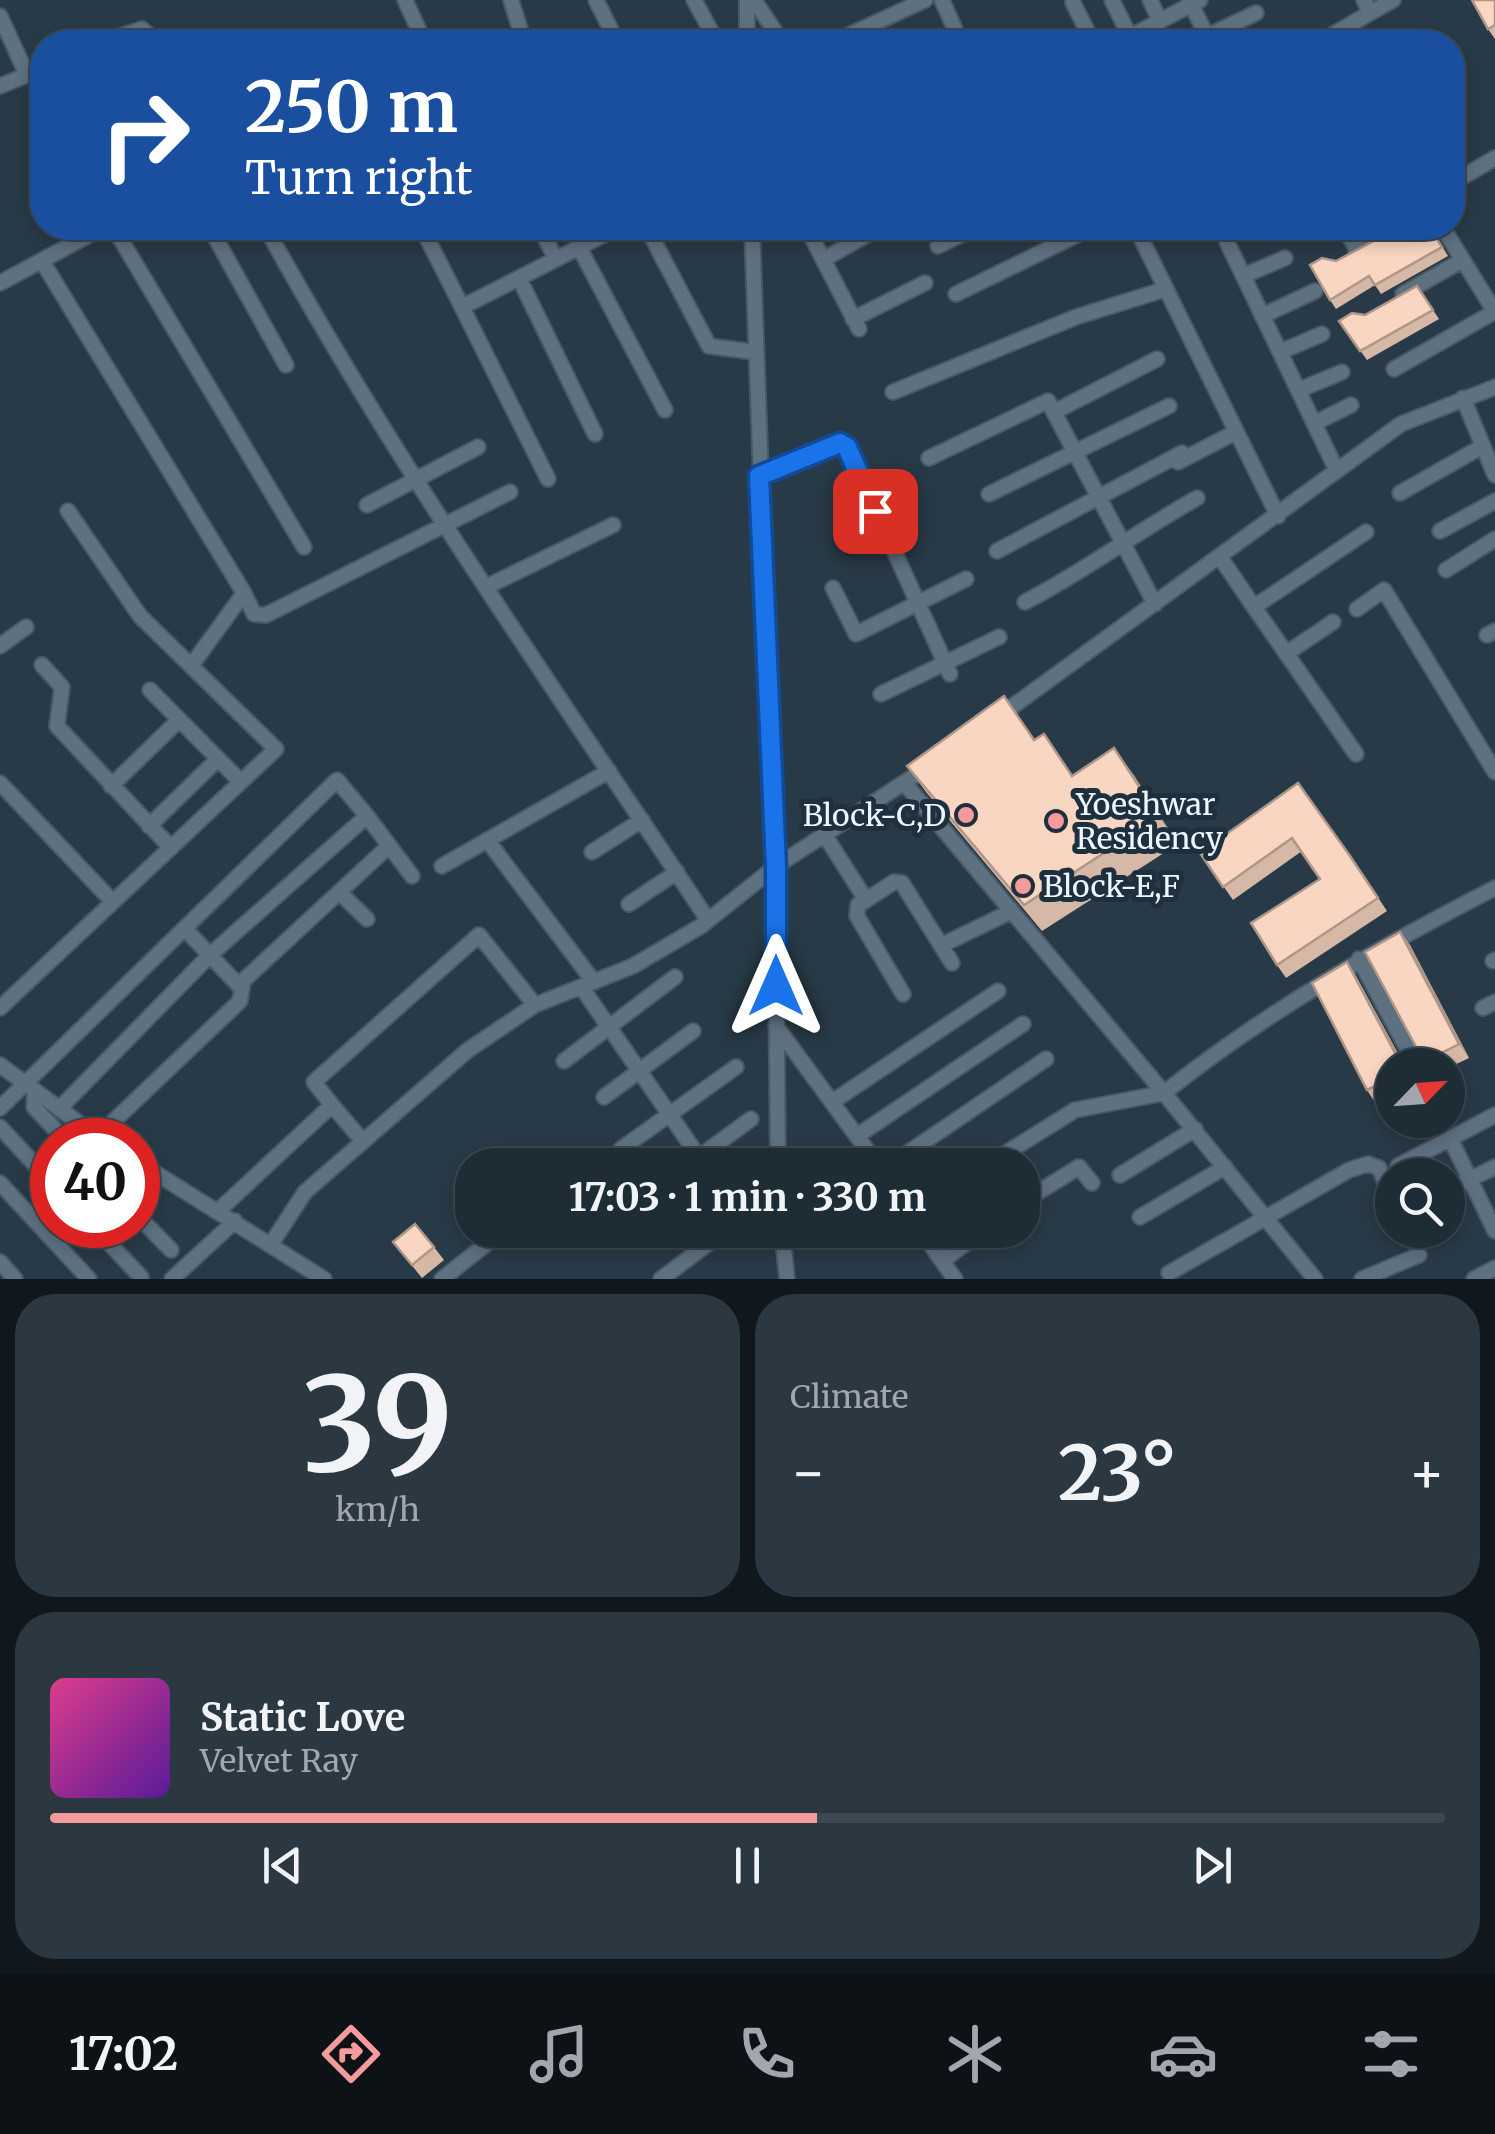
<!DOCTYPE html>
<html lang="en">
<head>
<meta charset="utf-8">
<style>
  :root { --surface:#1e2c35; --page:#2b3841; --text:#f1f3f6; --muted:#a1a7ad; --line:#3c4850; --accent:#f59b9b }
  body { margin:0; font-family:Merriweather,serif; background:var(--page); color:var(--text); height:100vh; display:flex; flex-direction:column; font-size:38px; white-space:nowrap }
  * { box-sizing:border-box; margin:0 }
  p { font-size:32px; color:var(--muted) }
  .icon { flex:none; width:55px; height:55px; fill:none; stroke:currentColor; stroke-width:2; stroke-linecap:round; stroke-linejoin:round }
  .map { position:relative; height:1279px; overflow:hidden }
  .side { display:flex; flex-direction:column; gap:15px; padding:15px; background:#10181d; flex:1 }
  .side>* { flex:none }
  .guide { position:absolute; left:30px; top:30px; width:1435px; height:210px; border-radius:40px; box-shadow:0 5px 15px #0003,0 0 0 2px var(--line); background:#1a4fa0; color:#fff; overflow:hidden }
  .needle { width:65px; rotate:65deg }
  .buttons { position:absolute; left:1375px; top:1048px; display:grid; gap:20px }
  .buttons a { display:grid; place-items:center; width:90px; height:90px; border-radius:50%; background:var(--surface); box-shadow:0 5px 15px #0003,0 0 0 2px var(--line); font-size:50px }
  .speed { position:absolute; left:30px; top:1118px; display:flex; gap:20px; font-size:50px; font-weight:700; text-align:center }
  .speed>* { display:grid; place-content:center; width:130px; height:130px; border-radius:50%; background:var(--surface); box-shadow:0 5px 15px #0003,0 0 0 2px var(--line); line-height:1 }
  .speed .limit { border:15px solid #d22; background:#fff; color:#111 }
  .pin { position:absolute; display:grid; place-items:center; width:85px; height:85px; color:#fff; margin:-42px; border-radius:20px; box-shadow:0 5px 15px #0006 }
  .me { position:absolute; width:110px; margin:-55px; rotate:0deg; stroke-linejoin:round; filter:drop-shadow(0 0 8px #0008) }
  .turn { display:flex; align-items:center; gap:35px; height:210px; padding:0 50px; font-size:45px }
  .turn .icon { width:130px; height:130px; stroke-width:2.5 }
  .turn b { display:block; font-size:70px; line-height:85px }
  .big { font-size:75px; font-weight:700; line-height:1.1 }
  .side .tile { flex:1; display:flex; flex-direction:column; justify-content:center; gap:15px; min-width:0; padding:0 35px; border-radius:40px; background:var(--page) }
  .side .dial { align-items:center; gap:0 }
  .dial b { font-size:130px; line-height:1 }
  .song { display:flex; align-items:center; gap:30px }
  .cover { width:120px; height:120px; border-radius:15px; background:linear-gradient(135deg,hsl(330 70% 55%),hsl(270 70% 35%)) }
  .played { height:10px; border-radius:5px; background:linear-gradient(90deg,var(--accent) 55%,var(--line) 55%) }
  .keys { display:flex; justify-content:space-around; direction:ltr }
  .heat { display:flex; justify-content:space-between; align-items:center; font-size:55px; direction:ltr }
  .side .tiles { flex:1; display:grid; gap:15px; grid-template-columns:1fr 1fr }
  .tile:last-child { grid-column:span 2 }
  .trip { position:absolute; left:455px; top:1148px; width:585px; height:100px; border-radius:40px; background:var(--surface); box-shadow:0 5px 15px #0003,0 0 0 2px var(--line); font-weight:700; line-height:100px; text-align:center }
  .dock { display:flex; height:160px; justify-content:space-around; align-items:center; background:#0c1215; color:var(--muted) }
  .dock .icon { width:70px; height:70px }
  .dock .current { color:var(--accent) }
  .dock b { font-size:45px; color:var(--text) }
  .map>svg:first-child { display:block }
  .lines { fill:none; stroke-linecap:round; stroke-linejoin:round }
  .minor-casing { stroke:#485864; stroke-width:18 }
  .minor { stroke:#5e7181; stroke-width:14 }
  .wall { fill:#d6b8a7 }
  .shaded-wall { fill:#ae9688 }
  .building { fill:#f9d6c2; stroke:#ae9688; stroke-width:2.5 }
  .route-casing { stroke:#114b97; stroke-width:25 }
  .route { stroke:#1a73e8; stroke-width:18 }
  .poi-dot { fill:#f59b9b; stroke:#1e2f3d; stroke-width:4 }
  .labels { text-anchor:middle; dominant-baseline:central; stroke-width:10; stroke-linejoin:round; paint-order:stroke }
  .poi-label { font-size:30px; fill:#ebf6ff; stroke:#1e2f3d; text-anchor:start }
</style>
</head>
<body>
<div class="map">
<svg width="1495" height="1279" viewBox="0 0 1495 1279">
  <rect width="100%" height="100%" fill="#283a47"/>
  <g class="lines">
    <defs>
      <path id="minor" d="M 405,0 L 421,35
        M 511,0 L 524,42
        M 596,0 L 617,42
        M 694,0 L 717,42
        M 747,0 L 747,42
        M 754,0 L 782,42
        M 942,0 L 957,34
        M 1112,0 L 1130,37
        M 1150,0 L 1160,21
        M 1189,0 L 1210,42
        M 1364,0 L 1370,13 L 1393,0
        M 1073,3 L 1093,42
        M 0,16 L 27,75 L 42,69
        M 103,42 L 142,29 L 157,42
        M 834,42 L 925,0
        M 1036,42 L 1045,42
        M 1120,42 L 1200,0
        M 1195,42 L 1256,13
        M 1320,42 L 1370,13
        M 0,86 L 27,75
        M 1452,183 L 1495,158
        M 114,228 L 304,547
        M 210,228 L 286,365
        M 266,228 C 397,467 557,692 708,920
        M 422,228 L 462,307
        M 540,228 L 556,259
        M 647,228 L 709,346 L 754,352
        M 752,228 L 775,867 L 778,1165
        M 807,228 L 859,329
        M 1136,228 L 1278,516
        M 1247,228 L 1231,235 L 1227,242 L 1337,471
        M 1345,228 L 1357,250
        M 1443,228 L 1495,312
        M 938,246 L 975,228
        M 579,247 L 665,410
        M 1356,251 L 1399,228
        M 824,259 L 879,228
        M 42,261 L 244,593
        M 1243,276 L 1285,258
        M 519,278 L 595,434
        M 0,283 L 102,228
        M 956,294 L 1091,228
        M 1403,294 L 1463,260
        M 1262,316 L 1315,291
        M 853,319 L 925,283
        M 1280,352 L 1322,334
        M 1394,369 L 1494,312
        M 1299,390 L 1342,372
        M 893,392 L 1076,317 L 1166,289
        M 1463,398 L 1495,475
        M 1054,412 L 1157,359
        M 1315,423 L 1351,405
        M 929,458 L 1048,401 L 1155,604
        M 1178,462 L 1236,432
        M 759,476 L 840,443 L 847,447 L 950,674
        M 548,479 L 462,307 L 617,228
        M 1400,493 L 1483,446
        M 989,494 L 1169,406
        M 367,505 L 478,447
        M 1440,531 L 1495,501
        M 997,551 L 1182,453
        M 1220,557 L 1254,607 L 1366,532
        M 1446,570 L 1495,539
        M 486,587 L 613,525
        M 833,588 L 856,634 L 966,579
        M 1025,602 C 1085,571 1138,531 1197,498
        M 1254,607 L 1356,754
        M 1357,609 L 1384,590 L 1495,772
        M 1487,635 L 1495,631
        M 0,646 L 26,627
        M 1287,653 L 1333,622
        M 42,665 L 62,687 L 57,726 L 171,848
        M 191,666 L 244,593 L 254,614 L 266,615 L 510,492
        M 150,690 L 241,782
        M 881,694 L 999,637
        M 998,717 L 1401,424 L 1495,387
        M 0,783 L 113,902
        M 906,785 L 1164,1093 L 1075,1110 L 987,1165
        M 111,786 L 179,720
        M 367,816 L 412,876
        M 149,826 L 218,759
        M 826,837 L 866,900 L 894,882 L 902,883 L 952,963
        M 487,840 L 594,982
        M 592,852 L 642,820
        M 442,866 L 609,771
        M 339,892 L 367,919
        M 866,900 L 858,905 L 857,916 L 903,994
        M 629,904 L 677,872
        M 185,929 L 242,989
        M 942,945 L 1012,911
        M 1359,959 L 1416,1065
        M 1493,961 L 1495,960
        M 582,988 L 699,1157 L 751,1119
        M 0,1008 L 276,749 L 140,616 L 68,511
        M 1483,1008 L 1495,1002
        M 776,1026 L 878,1165
        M 564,1061 L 675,977
        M 0,1065 L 102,1140
        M 35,1091 L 34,1107 L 65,1140
        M 604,1097 L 693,1031
        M 832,1102 L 998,991
        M 332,1105 L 314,1082 L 479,935 L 535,1005
        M 0,1108 L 337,780 L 367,816 L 210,955 L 60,1108
        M 0,1127 L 52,1183
        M 98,1136 L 240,1001 L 243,981 L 389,846
        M 857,1136 L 1023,1024
        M 1450,1138 L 1495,1231
        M 621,1149 L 736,1067
        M 138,1162 L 324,1279
        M 890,1165 L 1046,1059
        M 1398,1166 L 1495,1115
        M 1120,1175 L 1195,1129
        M 0,1183 L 89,1279
        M 1448,1190 L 1495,1167
        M 1022,1202 L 1079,1167 L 1092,1183
        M 218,1211 L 332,1105 L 361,1139
        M 138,1216 L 171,1250
        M 1140,1217 L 1225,1167
        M 92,1225 L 141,1277
        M 782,1230 L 787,1279
        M 920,1230 L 955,1279
        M 271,1244 L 305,1192 L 468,1050 L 535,1005 L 633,966 L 701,926 L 775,867 L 928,767
        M 942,1261 L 984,1230
        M 0,1262 L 15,1279
        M 1169,1273 L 1349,1170 L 1368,1164 L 1379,1168 L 1392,1197
        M 172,1279 L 235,1221
        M 442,1279 L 504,1230
        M 661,1279 L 726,1230
        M 1315,1279 L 1164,1093 C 1267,1011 1378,948 1495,888
        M 1362,1279 L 1419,1255
        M 1474,1279 L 1495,1268"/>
    </defs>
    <use href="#minor" class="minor-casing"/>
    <use href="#minor" class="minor"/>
  </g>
  <path class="wall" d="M 1495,0 L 1495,39 L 1488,29 Z
    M 1434,233 L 1448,256 L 1381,294 L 1375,285 L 1336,309 L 1330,300 L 1336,261 Z
    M 1417,286 L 1439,319 L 1367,360 L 1339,321 L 1365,315 Z
    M 1034,740 L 1073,776 L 1133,774 L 1178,844 L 1042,931 L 926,792 L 907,766 Z
    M 1298,783 L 1359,869 L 1387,911 L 1286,978 L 1277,965 L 1320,879 L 1302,851 L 1233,900 L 1200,853 Z
    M 1400,932 L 1410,945 L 1469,1058 L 1448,1068 L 1448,1065 L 1392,1065 L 1392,1096 L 1376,1104 L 1367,1090 L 1347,962 L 1356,976 L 1400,1057 L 1412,1060 L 1416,1047 Z
    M 393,1242 L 434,1247 L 444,1260 L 422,1278 Z"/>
  <path class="shaded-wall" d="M 1114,748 L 1133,774 L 1178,844 L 1159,817 Z
    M 1400,932 L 1410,945 L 1469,1058 L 1459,1044 Z
    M 1347,962 L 1356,976 L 1404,1065 L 1397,1057 Z"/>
  <path class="building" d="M 1472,0 L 1495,0 L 1495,25 L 1488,29 Z
    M 1398,228 L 1430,228 L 1442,247 L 1375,285 L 1369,276 L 1330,300 L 1310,265 L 1322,258 L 1336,261 Z
    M 1417,286 L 1433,310 L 1360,351 L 1339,321 L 1352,313 L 1365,315 Z
    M 1004,696 L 1034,740 L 1044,734 L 1072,776 L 1114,748 L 1159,817 L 1024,905 L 907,766 Z
    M 1298,783 L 1350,856 L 1378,898 L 1277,965 L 1251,923 L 1320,879 L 1292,838 L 1223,887 L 1200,853 Z
    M 1400,932 L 1459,1044 L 1418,1065 L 1392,1065 L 1392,1078 L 1367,1090 L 1312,983 L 1347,962 L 1397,1057 L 1412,1060 L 1416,1047 L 1365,952 Z
    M 415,1224 L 434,1247 L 412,1265 L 393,1242 Z"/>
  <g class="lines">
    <defs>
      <path id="route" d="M 776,986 L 776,867 L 759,476 L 840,443 L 847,447 L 875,511"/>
    </defs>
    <use href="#route" class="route-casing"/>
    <use href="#route" class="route"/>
  </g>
  <g class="poi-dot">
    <circle cx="966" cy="815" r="10"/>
    <circle cx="1056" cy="821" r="10"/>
    <circle cx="1023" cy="886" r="10"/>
  </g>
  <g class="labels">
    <g class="poi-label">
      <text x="1076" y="804">Yoeshwar<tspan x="1076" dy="34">Residency</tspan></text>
      <text x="946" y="815" text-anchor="end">Block-C,D</text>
      <text x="1043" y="886">Block-E,F</text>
    </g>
  </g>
</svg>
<div class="buttons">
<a><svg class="needle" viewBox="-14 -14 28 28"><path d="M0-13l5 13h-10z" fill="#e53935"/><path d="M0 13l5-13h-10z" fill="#a1a7ad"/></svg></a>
<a><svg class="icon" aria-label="search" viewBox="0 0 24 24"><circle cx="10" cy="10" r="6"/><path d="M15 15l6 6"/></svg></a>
</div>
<div class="speed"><div class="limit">40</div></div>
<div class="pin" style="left:875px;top:511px;background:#d93025"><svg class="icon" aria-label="arrive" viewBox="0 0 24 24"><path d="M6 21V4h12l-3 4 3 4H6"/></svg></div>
<svg class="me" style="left:776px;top:986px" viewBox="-20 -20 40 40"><path d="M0-17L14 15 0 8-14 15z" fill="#1a73e8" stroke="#fff" stroke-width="4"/></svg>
<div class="trip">17:03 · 1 min · 330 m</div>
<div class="guide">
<div class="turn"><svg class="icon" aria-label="right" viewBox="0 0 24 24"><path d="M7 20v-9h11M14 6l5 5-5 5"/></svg><div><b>250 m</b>Turn right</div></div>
</div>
</div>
<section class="side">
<div class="tiles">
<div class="tile dial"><b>39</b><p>km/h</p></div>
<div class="tile"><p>Climate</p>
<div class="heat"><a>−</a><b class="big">23°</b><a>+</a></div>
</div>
<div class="tile">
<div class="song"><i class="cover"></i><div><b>Static Love</b><p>Velvet Ray</p></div></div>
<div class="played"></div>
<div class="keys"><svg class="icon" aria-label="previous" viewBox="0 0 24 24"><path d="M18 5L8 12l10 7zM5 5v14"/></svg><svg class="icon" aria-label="pause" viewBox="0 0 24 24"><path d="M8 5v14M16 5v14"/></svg><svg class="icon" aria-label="next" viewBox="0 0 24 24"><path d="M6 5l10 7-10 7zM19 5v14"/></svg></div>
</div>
</div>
</section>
<nav class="dock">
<b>17:02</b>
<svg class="icon current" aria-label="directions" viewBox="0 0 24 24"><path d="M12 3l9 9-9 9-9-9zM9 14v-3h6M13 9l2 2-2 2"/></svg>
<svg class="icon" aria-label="music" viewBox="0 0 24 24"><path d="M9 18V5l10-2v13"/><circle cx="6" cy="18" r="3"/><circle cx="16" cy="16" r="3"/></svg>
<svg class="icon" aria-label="phone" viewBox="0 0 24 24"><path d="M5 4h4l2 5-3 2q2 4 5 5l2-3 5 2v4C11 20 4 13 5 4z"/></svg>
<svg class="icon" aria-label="climate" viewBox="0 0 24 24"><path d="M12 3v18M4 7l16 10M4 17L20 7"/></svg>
<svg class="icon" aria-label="car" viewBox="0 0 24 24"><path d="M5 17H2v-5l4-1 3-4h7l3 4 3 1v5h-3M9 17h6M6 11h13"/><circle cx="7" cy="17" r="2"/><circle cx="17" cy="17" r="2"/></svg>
<svg class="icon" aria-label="filters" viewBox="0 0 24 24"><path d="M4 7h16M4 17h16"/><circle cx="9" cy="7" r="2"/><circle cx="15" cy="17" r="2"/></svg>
</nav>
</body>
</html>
